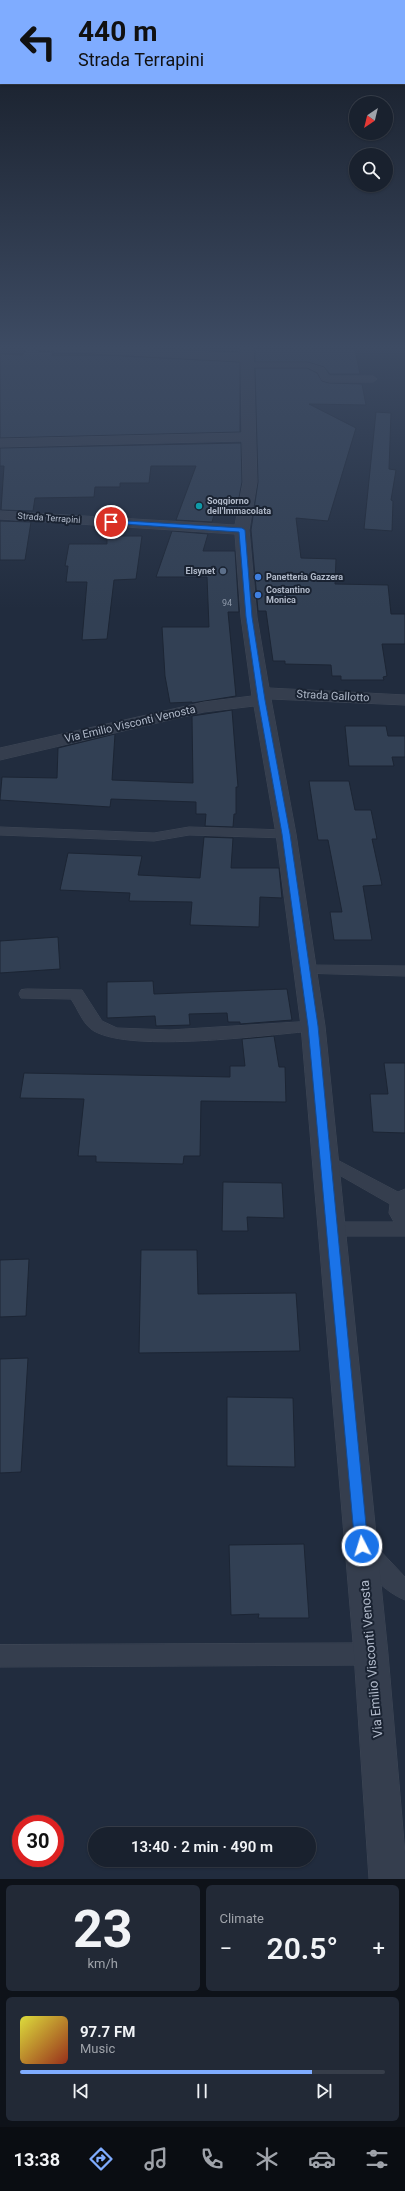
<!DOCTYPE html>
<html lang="en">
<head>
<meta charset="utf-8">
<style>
  :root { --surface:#19212e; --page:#222936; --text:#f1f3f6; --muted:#9fa3aa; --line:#373e4a; --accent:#7facff }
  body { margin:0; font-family:Roboto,sans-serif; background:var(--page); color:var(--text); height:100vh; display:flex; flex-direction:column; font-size:15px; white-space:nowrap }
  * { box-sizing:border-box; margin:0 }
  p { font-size:13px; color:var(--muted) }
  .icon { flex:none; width:22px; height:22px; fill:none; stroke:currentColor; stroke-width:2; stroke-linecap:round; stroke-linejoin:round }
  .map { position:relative; height:1879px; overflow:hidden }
  .side { display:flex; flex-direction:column; gap:6px; padding:6px; background:#0e1219; flex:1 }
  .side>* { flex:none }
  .guide { position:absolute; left:0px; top:0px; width:405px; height:84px; box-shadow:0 1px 3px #0004,0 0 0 1px var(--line); background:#7facff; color:#111; overflow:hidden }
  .needle { width:26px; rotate:215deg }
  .fabs { position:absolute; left:349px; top:96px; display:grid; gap:8px }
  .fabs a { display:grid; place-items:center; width:44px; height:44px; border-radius:50%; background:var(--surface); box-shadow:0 1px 3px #0004,0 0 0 1px var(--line); font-size:20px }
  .speed { position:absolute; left:12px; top:1815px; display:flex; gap:8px; font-size:20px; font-weight:700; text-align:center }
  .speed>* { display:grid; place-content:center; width:52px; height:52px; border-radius:50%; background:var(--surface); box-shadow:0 1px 3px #0004,0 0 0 1px var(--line); line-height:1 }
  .speed .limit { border:6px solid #d22; background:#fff; color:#111 }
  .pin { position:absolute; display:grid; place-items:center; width:34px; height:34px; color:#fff; margin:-17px; border:2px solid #fff; border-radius:50%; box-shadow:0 1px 4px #0007 }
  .me { position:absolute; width:44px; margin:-22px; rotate:355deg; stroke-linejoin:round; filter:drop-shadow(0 0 3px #0008) }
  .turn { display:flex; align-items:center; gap:14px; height:84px; padding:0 12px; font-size:18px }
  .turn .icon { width:52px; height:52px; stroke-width:2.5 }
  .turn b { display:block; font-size:28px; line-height:34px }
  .big { font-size:30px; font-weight:600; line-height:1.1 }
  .side .tile { flex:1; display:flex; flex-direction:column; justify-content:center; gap:6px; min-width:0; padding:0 14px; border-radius:6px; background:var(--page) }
  .side .dial { align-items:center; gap:0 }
  .dial b { font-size:52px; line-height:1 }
  .song { display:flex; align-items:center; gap:12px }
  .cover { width:48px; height:48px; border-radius:6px; background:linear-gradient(135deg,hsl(60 70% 55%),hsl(10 70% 35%)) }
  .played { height:4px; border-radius:2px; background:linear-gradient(90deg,var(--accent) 80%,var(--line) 80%) }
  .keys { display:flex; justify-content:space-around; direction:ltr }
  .heat { display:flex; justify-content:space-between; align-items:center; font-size:22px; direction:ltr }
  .side .tiles { flex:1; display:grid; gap:6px; grid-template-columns:1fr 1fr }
  .tile:last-child { grid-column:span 2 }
  .trip { position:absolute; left:88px; top:1827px; width:228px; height:40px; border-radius:20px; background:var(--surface); box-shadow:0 1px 3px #0004,0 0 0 1px var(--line); font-weight:600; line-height:40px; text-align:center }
  .menu { display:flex; height:64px; justify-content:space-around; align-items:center; background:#0a0d12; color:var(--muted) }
  .menu .icon { width:28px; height:28px }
  .menu .current { color:var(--accent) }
  .menu b { font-size:18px; color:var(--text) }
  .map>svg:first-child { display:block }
  .building { fill:#324054; stroke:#1c2534 }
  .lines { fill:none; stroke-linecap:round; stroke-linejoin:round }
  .lane-casing { stroke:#3e4756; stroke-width:1 }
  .street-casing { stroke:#3e4756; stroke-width:1 }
  .lane { fill:#353e4e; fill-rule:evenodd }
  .street { fill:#353e4e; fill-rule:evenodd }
  .route { fill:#1a73e8; stroke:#114b97 }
  .culture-dot { fill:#0f9aa8; stroke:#1a2332; stroke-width:1.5 }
  .service-dot { fill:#5c6f8a; stroke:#1a2332; stroke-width:1.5 }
  .shop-dot { fill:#3f7fe0; stroke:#1a2332; stroke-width:1.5 }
  .labels { text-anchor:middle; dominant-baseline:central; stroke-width:4; stroke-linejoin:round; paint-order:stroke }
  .far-poi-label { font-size:9px; font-weight:bold; fill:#b0b9c9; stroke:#1a2332; text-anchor:start }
  .far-street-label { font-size:9px; fill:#b0b9c9; stroke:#1a2332 }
  .number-label { font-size:9px; fill:#8e99aa }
  .street-label { font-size:11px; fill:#b0b9c9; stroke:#1a2332 }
  .near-street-label { font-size:13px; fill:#b0b9c9; stroke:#1a2332 }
</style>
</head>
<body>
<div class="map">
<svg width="405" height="1879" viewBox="0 0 405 1879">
  <rect width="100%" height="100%" fill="#212c3e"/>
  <path class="building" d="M 119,346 L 240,349 L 240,352 Z
    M 27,347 L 33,347 L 40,352 L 53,352 L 52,356 L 102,355 L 240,362 L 240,432 L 0,438 L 0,354 L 23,355 Z
    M 303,348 L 355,349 L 360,374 L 330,374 L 324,367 L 308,362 L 255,362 L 255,349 Z
    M 255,368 L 307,368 L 317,373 L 322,381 L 329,383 L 362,384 L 366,405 L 309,404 L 356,428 L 328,521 L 296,518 L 301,558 L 336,559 L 335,584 L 388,585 L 391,614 L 405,614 L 405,644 L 382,644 L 387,676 L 383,677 L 384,680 L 341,680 L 341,676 L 332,676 L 331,665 L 285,664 L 285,661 L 273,661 L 266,611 L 258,611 L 251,530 L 258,482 Z
    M 376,412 L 391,413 L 389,469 L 396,470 L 391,500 L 393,501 L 392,531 L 364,529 Z
    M 241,443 L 242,482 L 236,513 L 215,512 L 212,522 L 176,520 L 196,466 L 151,466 L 149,483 L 120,483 L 120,487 L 95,487 L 94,497 L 35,498 L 33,511 L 1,510 L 4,466 L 0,466 L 0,448 Z
    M 0,521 L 31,522 L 25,560 L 0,560 Z
    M 172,531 L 208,534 L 203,551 L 235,551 L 239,612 L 228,612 L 236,696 L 192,703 L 192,702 L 170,703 L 165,676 L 162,627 L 209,627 L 207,577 L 156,577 Z
    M 107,536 L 142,536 L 136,579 L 114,580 L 107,639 L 82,640 L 87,582 L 66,582 L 68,566 L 65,566 L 69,544 L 107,544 Z
    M 232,710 L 238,787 L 236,787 L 236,814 L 234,814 L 233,827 L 205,826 L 206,814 L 196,814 L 196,802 L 111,799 L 110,807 L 0,800 L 2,777 L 57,778 L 58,748 L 115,734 L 112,780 L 193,783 L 192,716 Z
    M 345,726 L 386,726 L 388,736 L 405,736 L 405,757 L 392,757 L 394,766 L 349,766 Z
    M 309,781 L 349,781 L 355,810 L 371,810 L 377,839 L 372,839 L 382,885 L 363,886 L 372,940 L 334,940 L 330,912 L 342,912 L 328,840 L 318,840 Z
    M 204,837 L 233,838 L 231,868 L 279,868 L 282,898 L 260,897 L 259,927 L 190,925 L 192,902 L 129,901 L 130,893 L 60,890 L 68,853 L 142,856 L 138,875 L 200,878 Z
    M 58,937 L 60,969 L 0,973 L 0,941 Z
    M 153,981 L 154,994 L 287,989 L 292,1020 L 240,1024 L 240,1022 L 228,1022 L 227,1013 L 189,1014 L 190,1025 L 156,1026 L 155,1016 L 107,1018 L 107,982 Z
    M 274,1036 L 279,1067 L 285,1067 L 286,1102 L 201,1101 L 200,1156 L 184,1156 L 183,1164 L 96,1162 L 96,1156 L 78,1156 L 84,1099 L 20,1098 L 24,1073 L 230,1077 L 230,1066 L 245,1066 L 242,1039 Z
    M 384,1063 L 405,1063 L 405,1133 L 373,1132 L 370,1094 L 388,1094 Z
    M 223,1182 L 282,1183 L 284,1218 L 247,1217 L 248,1231 L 222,1231 Z
    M 141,1250 L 197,1250 L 198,1294 L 296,1293 L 300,1351 L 139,1353 Z
    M 29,1259 L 26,1316 L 0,1317 L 0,1260 Z
    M 28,1358 L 21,1472 L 0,1473 L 0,1359 Z
    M 227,1397 L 293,1398 L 295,1467 L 227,1466 Z
    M 304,1544 L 309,1618 L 258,1618 L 259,1614 L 231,1615 L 229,1545 Z"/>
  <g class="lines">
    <defs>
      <path id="lane" d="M 243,363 L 308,363 L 324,368 L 329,376 L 373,376 L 377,379 L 373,382 L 329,382 L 322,380 L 318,372 L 307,367 L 243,367 Z
        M 0,827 L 154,833 L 189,827 L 286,830 L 293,834 L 286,838 L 189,835 L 154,841 L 0,835 Z
        M 305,965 L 405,966 L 405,976 L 300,973 L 297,970 L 300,967 Z
        M 27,989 L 82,990 L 102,1021 L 117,1028 L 170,1030 L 313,1021 L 319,1022 L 321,1026 L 319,1030 L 313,1031 C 265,1035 133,1053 94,1031 C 83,1025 78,1009 71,999 L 21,998 L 19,994 L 21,990 Z
        M 326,1154 L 398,1192 L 405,1189 L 405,1236 L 332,1236 L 325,1234 L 323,1229 L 325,1224 L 332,1222 L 394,1222 L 389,1213 L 390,1204 L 320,1164 L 317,1160 L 320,1156 Z
        M 366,1541 L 374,1544 L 405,1577 L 405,1600 C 385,1592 364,1571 355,1551 L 358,1544 Z
        M 371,1643 L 379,1646 L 383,1654 L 379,1662 L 371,1665 L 0,1667 L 0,1645 Z"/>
      <path id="street" d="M 34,346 L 97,346 L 241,354 L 241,346 L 253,346 L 257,482 L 249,530 L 257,617 L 269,688 L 405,695 L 405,705 L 271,699 L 296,834 L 325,1026 L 388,1654 L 405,1854 L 405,1879 L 369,1879 L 354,1654 L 301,1026 L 276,834 L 254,706 L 204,712 L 0,760 L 0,748 L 204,702 L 252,696 L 241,617 L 235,534 L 0,519 L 0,511 L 235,525 L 243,482 L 242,441 L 0,447 L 0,439 L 242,433 L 241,361 L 40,350 Z"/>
    </defs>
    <use href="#lane" class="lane-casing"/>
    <use href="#street" class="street-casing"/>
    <use href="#lane" class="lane"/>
    <use href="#street" class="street"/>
  </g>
  <linearGradient id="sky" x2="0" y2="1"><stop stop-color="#121822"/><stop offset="0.57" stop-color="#3d4b63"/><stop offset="1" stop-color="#3d4b63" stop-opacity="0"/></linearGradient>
  <rect width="405" height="609" fill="url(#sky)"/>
  <path class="route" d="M 111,520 L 242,528 L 245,530 L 252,617 L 265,700 L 290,834 L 318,1026 L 368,1546 L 366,1551 L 362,1552 L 357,1551 L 355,1546 L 308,1026 L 282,834 L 258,700 L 246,617 L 239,532 L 109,523 Z"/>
  <circle class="culture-dot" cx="199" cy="506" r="4"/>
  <circle class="service-dot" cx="223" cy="571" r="4"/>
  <g class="shop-dot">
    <circle cx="258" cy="577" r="4"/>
    <circle cx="258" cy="595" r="4"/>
  </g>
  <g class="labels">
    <g class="far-poi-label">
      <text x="207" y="501">Soggiorno<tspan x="207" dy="10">dell'Immacolata</tspan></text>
      <text x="215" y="571" text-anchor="end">Elsynet</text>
      <text x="266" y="577">Panetteria Gazzera</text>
      <text x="266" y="590">Costantino<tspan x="266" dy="10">Monica</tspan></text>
    </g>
    <g class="far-street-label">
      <text transform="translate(49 518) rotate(4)">Strada Terrapini</text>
    </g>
    <g class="number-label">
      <text x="227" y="603">94</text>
    </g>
    <g class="street-label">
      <text transform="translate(333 696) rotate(3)">Strada Gallotto</text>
      <text transform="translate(130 724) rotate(-13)">Via Emilio Visconti Venosta</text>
    </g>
    <g class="near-street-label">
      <text transform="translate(371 1659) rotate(-95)">Via Emilio Visconti Venosta</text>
    </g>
  </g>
</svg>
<div class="fabs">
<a><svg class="needle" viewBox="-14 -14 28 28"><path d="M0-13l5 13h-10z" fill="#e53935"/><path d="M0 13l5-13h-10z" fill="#9fa3aa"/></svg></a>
<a><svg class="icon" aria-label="search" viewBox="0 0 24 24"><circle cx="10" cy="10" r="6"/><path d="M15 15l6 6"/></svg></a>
</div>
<div class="speed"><div class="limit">30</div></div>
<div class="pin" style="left:111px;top:522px;background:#d93025"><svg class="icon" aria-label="arrive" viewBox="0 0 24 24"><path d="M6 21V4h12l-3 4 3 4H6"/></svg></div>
<svg class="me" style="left:362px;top:1546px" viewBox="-20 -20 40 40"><circle r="17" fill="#1a73e8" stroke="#fff" stroke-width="3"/><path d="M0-11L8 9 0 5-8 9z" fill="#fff"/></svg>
<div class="trip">13:40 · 2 min · 490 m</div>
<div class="guide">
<div class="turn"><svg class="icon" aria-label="left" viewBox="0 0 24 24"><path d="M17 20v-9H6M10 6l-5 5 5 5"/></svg><div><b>440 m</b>Strada Terrapini</div></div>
</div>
</div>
<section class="side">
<div class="tiles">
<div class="tile dial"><b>23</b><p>km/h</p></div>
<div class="tile"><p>Climate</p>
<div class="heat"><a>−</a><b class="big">20.5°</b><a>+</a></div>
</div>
<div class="tile">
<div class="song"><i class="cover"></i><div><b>97.7 FM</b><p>Music</p></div></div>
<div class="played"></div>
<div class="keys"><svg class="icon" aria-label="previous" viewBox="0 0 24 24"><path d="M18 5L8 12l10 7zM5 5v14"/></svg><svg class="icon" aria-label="pause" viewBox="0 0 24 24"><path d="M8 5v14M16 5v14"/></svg><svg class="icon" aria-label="next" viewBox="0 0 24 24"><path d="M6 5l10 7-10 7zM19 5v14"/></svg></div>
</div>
</div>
</section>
<nav class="menu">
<b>13:38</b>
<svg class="icon current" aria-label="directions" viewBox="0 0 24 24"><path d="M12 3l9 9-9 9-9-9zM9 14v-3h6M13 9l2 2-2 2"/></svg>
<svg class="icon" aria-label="music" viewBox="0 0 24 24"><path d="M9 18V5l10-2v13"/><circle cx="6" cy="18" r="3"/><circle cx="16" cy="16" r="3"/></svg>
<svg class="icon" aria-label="phone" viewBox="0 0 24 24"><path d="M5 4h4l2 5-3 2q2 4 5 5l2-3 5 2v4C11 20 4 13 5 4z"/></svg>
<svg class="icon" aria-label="climate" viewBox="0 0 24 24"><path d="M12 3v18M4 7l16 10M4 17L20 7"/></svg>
<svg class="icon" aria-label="car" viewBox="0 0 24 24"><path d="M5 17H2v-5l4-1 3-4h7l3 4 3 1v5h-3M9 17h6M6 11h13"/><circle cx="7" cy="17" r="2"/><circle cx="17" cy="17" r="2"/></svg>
<svg class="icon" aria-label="filters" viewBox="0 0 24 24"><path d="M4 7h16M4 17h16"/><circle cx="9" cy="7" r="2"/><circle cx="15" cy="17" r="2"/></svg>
</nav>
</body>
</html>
